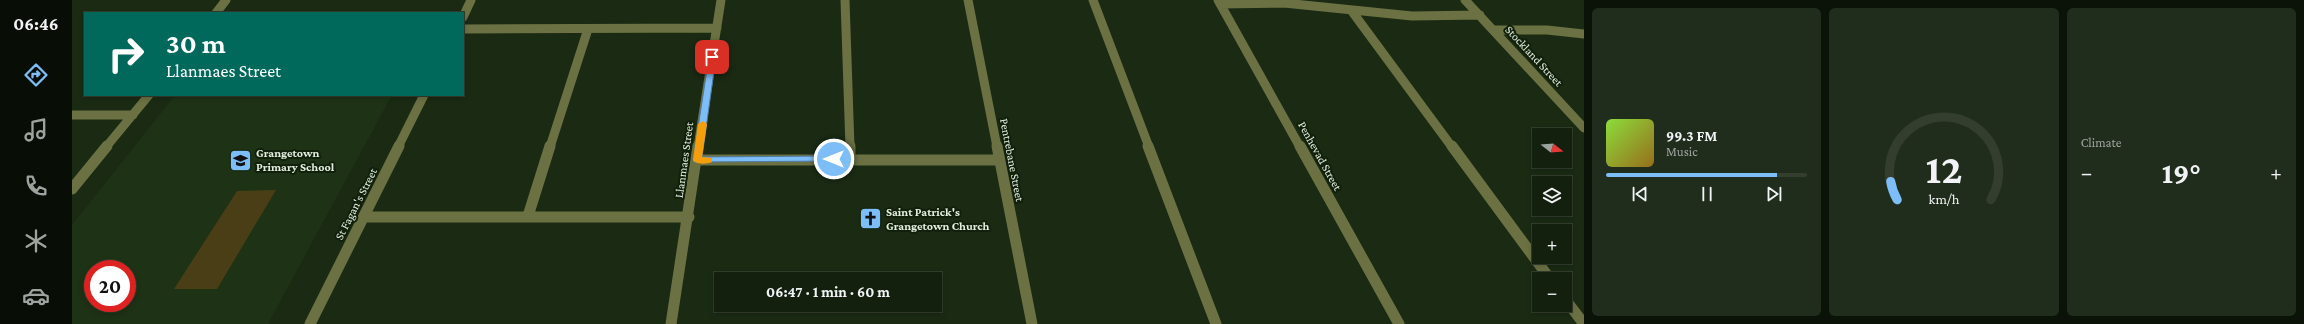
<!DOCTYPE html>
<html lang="en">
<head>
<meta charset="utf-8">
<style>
  :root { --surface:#14200e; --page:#212d1c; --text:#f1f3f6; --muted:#9da39e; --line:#333e2e; --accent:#7dbef9 }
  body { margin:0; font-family:"Crimson Pro",serif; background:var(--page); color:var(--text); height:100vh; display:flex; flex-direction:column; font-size:15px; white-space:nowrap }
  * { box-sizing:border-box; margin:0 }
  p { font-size:13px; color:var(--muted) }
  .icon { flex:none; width:22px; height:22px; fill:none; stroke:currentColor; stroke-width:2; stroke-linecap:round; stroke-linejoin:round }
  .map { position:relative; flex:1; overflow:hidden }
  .details { display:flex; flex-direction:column; gap:8px; padding:8px; background:#0b1208; width:720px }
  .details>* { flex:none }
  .banner { position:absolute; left:12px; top:12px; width:380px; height:84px; border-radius:0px; box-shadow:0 2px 6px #0003,0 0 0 1px var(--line); background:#00695c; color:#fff; overflow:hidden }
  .needle { width:26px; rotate:107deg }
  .controls { position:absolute; left:1460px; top:128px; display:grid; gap:8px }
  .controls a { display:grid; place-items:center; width:40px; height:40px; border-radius:0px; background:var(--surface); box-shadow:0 2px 6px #0003,0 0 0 1px var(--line); font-size:20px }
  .speed { position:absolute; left:12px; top:260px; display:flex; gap:8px; font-size:20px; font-weight:700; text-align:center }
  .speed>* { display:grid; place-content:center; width:52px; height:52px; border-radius:50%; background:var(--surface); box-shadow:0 2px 6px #0003,0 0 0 1px var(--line); line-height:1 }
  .speed .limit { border:6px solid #d22; background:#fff; color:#111 }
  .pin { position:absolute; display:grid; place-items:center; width:34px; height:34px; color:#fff; margin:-17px; border-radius:8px; box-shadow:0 2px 6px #0006 }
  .me { position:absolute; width:44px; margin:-22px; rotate:270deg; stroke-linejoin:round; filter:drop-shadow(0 0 3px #0008) }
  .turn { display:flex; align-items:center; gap:14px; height:84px; padding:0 16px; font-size:18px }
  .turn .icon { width:52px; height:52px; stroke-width:2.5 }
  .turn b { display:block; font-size:28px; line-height:34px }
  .big { font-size:30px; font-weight:700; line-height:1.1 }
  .details .tile { flex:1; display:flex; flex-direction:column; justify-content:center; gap:6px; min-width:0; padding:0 14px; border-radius:6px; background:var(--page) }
  .details .dial { align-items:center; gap:0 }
  .dial svg { height:104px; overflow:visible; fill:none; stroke:var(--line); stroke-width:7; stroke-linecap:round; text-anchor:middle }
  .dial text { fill:var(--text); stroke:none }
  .song { display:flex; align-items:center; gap:12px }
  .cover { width:48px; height:48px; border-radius:6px; background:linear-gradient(135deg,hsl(90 70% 55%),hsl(40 70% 35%)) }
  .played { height:4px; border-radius:2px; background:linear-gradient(90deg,var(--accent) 85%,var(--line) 85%) }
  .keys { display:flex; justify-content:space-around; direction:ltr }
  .heat { display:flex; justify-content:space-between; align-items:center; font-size:22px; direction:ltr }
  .details .tiles { flex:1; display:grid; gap:8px; grid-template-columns:repeat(3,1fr) }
  .trip { position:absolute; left:642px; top:272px; width:228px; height:40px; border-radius:0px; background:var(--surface); box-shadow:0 2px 6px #0003,0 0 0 1px var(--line); font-weight:700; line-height:40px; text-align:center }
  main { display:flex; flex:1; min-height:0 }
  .tabs { display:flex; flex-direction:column; width:72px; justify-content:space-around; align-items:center; background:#080d06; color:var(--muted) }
  .tabs .icon { width:28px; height:28px }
  .tabs .on { color:var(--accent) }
  .tabs b { font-size:18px; color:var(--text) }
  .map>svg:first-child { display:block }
  .built { fill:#1e3215; fill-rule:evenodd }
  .green { fill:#4a3e16 }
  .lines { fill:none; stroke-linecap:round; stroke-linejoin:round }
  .minor-far1 { stroke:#6b7143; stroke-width:9 }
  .minor { stroke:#6b7143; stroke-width:11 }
  .route { fill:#7dbef9; stroke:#517ca2 }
  .slow { fill:#f59e0b }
  .labels { text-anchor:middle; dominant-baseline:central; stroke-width:4; stroke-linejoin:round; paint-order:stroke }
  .street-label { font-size:12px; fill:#e3eedf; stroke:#11200a }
  .poi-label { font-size:12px; font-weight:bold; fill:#e3eedf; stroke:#11200a; text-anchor:start }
</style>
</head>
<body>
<main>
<nav class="tabs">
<b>06:46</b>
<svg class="icon on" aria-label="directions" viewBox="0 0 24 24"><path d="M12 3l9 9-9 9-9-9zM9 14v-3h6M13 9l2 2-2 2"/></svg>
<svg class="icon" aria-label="music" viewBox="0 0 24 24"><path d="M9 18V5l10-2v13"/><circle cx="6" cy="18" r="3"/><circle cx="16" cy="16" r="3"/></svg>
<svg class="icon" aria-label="phone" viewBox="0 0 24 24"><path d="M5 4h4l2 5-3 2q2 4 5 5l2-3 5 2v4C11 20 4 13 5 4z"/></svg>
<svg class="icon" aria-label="climate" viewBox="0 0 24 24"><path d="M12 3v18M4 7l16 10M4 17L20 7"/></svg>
<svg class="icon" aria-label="car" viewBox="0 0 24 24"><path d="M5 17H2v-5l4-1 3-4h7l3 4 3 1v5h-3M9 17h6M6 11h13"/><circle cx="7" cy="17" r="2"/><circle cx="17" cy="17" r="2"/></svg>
</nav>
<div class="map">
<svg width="1512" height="324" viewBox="0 0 1512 324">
  <rect width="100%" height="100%" fill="#1a2a13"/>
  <path class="built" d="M 103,95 L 320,95 L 196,324 L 0,324 L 0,225 ZM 21,269 L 55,269 L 55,303 L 21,303 Z"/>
  <path class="green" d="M 204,190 L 145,289 L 102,289 L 165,191 Z"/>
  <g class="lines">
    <path class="minor-far1" d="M 773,0 L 778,147
      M 896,0 L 925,147
      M 1021,0 L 1077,147
      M 1146,0 L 1228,147
      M 1393,0 L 1512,128
      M 1148,4 L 1212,3 L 1340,16 L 1408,15
      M 1279,10 L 1380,147
      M 144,13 L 154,0
      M 391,17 L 399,0
      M 391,29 L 645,28
      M 1422,30 L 1475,30 L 1512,34
      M 0,115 L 61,115
      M 34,147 L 77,95
      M 326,147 L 352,95
      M 478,147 L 516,29
      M 626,147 L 649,0"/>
    <path class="minor" d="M 778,146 L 778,159
      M 925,146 L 960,324
      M 1076,146 L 1144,324
      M 1228,146 L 1327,324
      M 1380,146 L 1478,279
      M 625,160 L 927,160
      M 0,189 L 35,146
      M 456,216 L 478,146
      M 292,217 L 617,217
      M 1493,299 L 1512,324
      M 238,324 L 327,146
      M 599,324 L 626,146"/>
  </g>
  <path class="route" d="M 640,55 L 644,57 L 630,157 L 762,156 L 765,157 L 765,161 L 622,162 L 621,160 L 637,57 Z"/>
  <path class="slow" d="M 631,121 L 635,124 L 630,157 L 640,158 L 640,162 C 635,164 624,165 621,160 L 626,124 Z"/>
  <defs>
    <symbol id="school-square" viewBox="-11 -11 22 22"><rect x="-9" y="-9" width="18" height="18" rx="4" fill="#7dbef9" stroke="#11200a"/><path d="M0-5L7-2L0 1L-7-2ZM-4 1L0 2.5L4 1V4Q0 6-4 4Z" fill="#111"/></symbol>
    <symbol id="church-square" viewBox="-11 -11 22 22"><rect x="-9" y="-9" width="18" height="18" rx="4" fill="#7dbef9" stroke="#11200a"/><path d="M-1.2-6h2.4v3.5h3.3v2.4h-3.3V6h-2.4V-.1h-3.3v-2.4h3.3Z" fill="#111"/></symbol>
  </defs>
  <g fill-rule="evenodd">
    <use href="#school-square" x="156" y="148" width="25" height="25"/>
    <use href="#church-square" x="786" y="206" width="25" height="25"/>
  </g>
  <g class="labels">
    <g class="street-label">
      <text transform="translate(1462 56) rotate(47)">Stockland Street</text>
      <text transform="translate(1248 156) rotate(61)">Penhevad Street</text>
      <text transform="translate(612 160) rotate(-82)">Llanmaes Street</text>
      <text transform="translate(940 160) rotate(79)">Pentrebane Street</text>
      <text transform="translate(284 204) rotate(-63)">St Fagan's Street</text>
    </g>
    <g class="poi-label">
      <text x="184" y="153">Grangetown<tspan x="184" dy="14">Primary School</tspan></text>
      <text x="814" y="212">Saint Patrick's<tspan x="814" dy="14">Grangetown Church</tspan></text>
    </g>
  </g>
</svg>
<div class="controls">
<a><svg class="needle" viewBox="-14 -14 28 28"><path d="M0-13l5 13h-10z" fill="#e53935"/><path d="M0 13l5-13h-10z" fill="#9da39e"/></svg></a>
<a><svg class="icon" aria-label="layers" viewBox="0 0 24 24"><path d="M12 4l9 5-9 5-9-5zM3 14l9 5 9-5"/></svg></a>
<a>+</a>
<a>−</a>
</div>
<div class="speed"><div class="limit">20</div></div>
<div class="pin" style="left:640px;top:57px;background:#d93025"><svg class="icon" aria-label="arrive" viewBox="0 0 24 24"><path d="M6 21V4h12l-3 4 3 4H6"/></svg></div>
<svg class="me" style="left:762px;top:159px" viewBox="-20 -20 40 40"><circle r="17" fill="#7dbef9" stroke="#fff" stroke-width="3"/><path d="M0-11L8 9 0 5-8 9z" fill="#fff"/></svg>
<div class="trip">06:47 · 1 min · 60 m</div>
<div class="banner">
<div class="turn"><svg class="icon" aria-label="right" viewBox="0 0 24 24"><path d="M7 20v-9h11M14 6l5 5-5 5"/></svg><div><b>30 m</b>Llanmaes Street</div></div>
</div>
</div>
<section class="details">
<div class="tiles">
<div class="tile">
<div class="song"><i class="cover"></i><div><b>99.3 FM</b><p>Music</p></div></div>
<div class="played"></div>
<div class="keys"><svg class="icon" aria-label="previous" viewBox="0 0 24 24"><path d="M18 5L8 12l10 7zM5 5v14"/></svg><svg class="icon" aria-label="pause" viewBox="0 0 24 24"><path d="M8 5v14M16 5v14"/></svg><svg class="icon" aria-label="next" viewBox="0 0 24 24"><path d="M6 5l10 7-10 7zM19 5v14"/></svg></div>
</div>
<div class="tile dial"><svg viewBox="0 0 100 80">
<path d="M14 69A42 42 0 1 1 86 69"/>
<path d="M14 69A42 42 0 0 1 9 55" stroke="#7dbef9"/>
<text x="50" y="56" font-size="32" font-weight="700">12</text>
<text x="50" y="72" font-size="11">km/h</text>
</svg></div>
<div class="tile"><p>Climate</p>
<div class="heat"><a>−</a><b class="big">19°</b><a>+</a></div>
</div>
</div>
</section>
</main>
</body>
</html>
